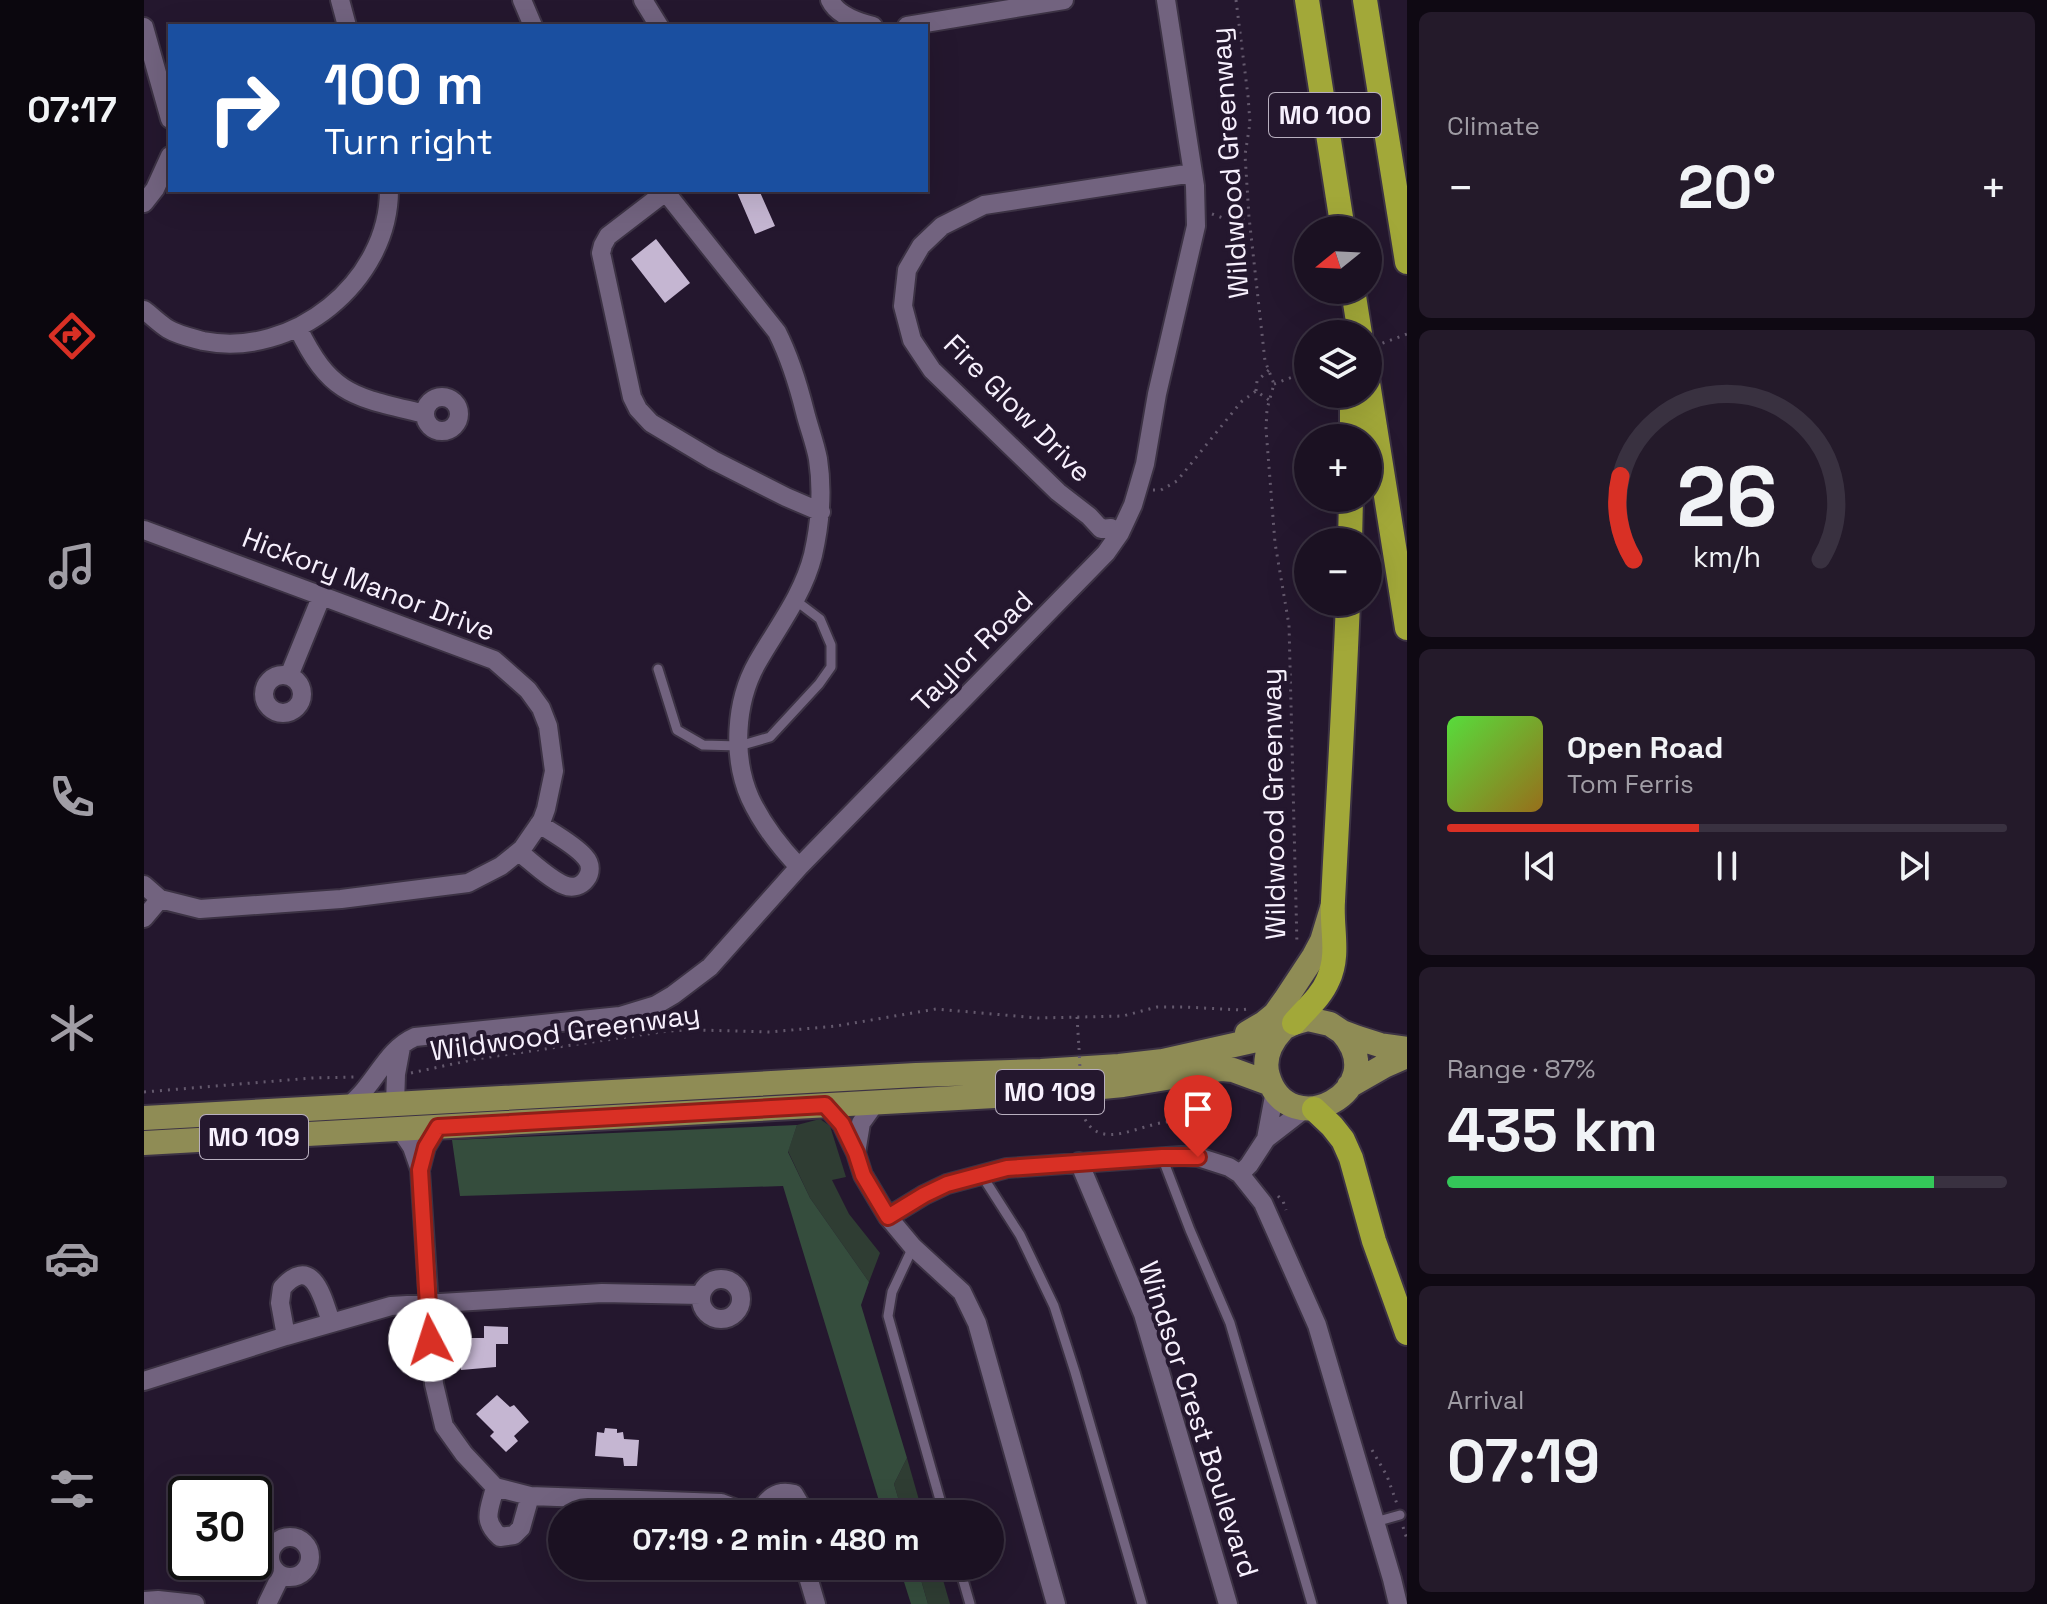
<!DOCTYPE html>
<html lang="en">
<head>
<meta charset="utf-8">
<style>
  :root { --surface:#1b1122; --page:#241a2a; --text:#f1f3f6; --muted:#a09da5; --line:#393140; --accent:#d93025 }
  body { margin:0; font-family:"Space Grotesk",sans-serif; background:var(--page); color:var(--text); height:100vh; display:flex; flex-direction:column; font-size:30px; white-space:nowrap }
  * { box-sizing:border-box; margin:0 }
  p { font-size:26px; color:var(--muted) }
  .icon { flex:none; width:44px; height:44px; fill:none; stroke:currentColor; stroke-width:2; stroke-linecap:round; stroke-linejoin:round }
  .map { position:relative; flex:1; overflow:hidden }
  .sheet { display:flex; flex-direction:column; gap:12px; padding:12px; background:#0f0913; width:640px }
  .sheet>* { flex:none }
  .banner { position:absolute; left:24px; top:24px; width:760px; height:168px; border-radius:0px; box-shadow:0 8px 32px #0002,0 0 0 2px var(--line); background:#1a4fa0; color:#fff; overflow:hidden }
  .needle { width:52px; rotate:252deg }
  .controls { position:absolute; left:1150px; top:216px; display:grid; gap:16px }
  .controls a { display:grid; place-items:center; width:88px; height:88px; border-radius:50%; background:var(--surface); box-shadow:0 8px 32px #0002,0 0 0 2px var(--line); font-size:40px }
  .speed { position:absolute; left:24px; top:1476px; display:flex; gap:16px; font-size:40px; font-weight:700; text-align:center }
  .speed>* { display:grid; place-content:center; width:104px; height:104px; border-radius:50%; background:var(--surface); box-shadow:0 8px 32px #0002,0 0 0 2px var(--line); line-height:1 }
  .speed .limit { border:4px solid #111; border-radius:12px; background:#fff; color:#111 }
  .pin { position:absolute; display:grid; place-items:center; width:68px; height:68px; color:#fff; margin:-82px -34px; border-radius:50% 50% 50% 0; rotate:-45deg; box-shadow:0 0 8px #0007 }
  .pin .icon { rotate:45deg }
  .me { position:absolute; width:88px; margin:-44px; rotate:355deg; stroke-linejoin:round; filter:drop-shadow(0 0 6px #0008) }
  .turn { display:flex; align-items:center; gap:28px; height:168px; padding:0 24px; font-size:36px }
  .turn .icon { width:104px; height:104px; stroke-width:2.5 }
  .turn b { display:block; font-size:56px; line-height:68px }
  .big { font-size:60px; font-weight:700; line-height:1.1 }
  .sheet .widget { flex:1; display:flex; flex-direction:column; justify-content:center; gap:12px; min-width:0; padding:0 28px; border-radius:12px; background:var(--page) }
  .sheet .dial { align-items:center; gap:0 }
  .dial svg { height:208px; overflow:visible; fill:none; stroke:var(--line); stroke-width:7; stroke-linecap:round; text-anchor:middle }
  .dial text { fill:var(--text); stroke:none }
  .song { display:flex; align-items:center; gap:24px }
  .cover { width:96px; height:96px; border-radius:12px; background:linear-gradient(135deg,hsl(110 70% 55%),hsl(40 70% 35%)) }
  .played { height:8px; border-radius:4px; background:linear-gradient(90deg,var(--accent) 45%,var(--line) 45%) }
  .keys { display:flex; justify-content:space-around; direction:ltr }
  .heat { display:flex; justify-content:space-between; align-items:center; font-size:44px; direction:ltr }
  .charge { height:12px; border-radius:6px; background:linear-gradient(90deg,#34c759 87%,var(--line) 0) }
  .trip { position:absolute; left:404px; top:1500px; width:456px; height:80px; border-radius:40px; background:var(--surface); box-shadow:0 8px 32px #0002,0 0 0 2px var(--line); font-weight:700; line-height:80px; text-align:center }
  main { display:flex; flex:1; min-height:0 }
  .menu { display:flex; flex-direction:column; width:144px; justify-content:space-around; align-items:center; background:#0b070e; color:var(--muted) }
  .menu .icon { width:56px; height:56px }
  .menu .selected { color:var(--accent) }
  .menu b { font-size:36px; color:var(--text) }
  .map>svg:first-child { display:block }
  .green { fill:#2f3d33 }
  .forest { fill:#354d3d }
  .building { fill:#c5b6d2 }
  .lines { fill:none; stroke-linecap:round; stroke-linejoin:round }
  .lane-casing { stroke:#3c3244; stroke-width:13 }
  .street-casing { stroke:#3c3244; stroke-width:22 }
  .primary-casing { stroke:#3c3244; stroke-width:28 }
  .highway-casing { stroke:#3c3244; stroke-width:28 }
  .path { stroke:#64596d; stroke-width:3; stroke-dasharray:2 6; stroke-linecap:butt }
  .lane { stroke:#72637f; stroke-width:9 }
  .street { stroke:#72637f; stroke-width:18 }
  .primary { stroke:#8f8c55; stroke-width:24 }
  .highway { stroke:#a2a839; stroke-width:24 }
  .path-bridge { stroke:#64596d; stroke-width:3; stroke-dasharray:2 6; stroke-linecap:butt }
  .route-casing { stroke:#8d1f18; stroke-width:20 }
  .route { stroke:#d93025; stroke-width:14 }
  .labels { text-anchor:middle; dominant-baseline:central; stroke-width:8; stroke-linejoin:round; paint-order:stroke }
  .shield { fill:#24172e; stroke:#b8afbf; stroke-width:2 }
  .shield-label { font-size:26px; font-weight:bold; fill:#f7f0fd }
  .street-label { font-size:28px; fill:#f7f0fd; stroke:#24172e }
</style>
</head>
<body>
<main>
<nav class="menu">
<b>07:17</b>
<svg class="icon selected" aria-label="directions" viewBox="0 0 24 24"><path d="M12 3l9 9-9 9-9-9zM9 14v-3h6M13 9l2 2-2 2"/></svg>
<svg class="icon" aria-label="music" viewBox="0 0 24 24"><path d="M9 18V5l10-2v13"/><circle cx="6" cy="18" r="3"/><circle cx="16" cy="16" r="3"/></svg>
<svg class="icon" aria-label="phone" viewBox="0 0 24 24"><path d="M5 4h4l2 5-3 2q2 4 5 5l2-3 5 2v4C11 20 4 13 5 4z"/></svg>
<svg class="icon" aria-label="climate" viewBox="0 0 24 24"><path d="M12 3v18M4 7l16 10M4 17L20 7"/></svg>
<svg class="icon" aria-label="car" viewBox="0 0 24 24"><path d="M5 17H2v-5l4-1 3-4h7l3 4 3 1v5h-3M9 17h6M6 11h13"/><circle cx="7" cy="17" r="2"/><circle cx="17" cy="17" r="2"/></svg>
<svg class="icon" aria-label="filters" viewBox="0 0 24 24"><path d="M4 7h16M4 17h16"/><circle cx="9" cy="7" r="2"/><circle cx="15" cy="17" r="2"/></svg>
</nav>
<div class="map">
<svg width="1263" height="1604" viewBox="0 0 1263 1604">
  <rect width="100%" height="100%" fill="#24172e"/>
  <path class="green" d="M 676,1119 L 686,1126 L 702,1177 L 688,1180 L 705,1214 L 736,1253 L 725,1282 L 666,1198 L 644,1151 L 653,1125 Z
    M 763,1458 L 779,1514 L 759,1514 L 750,1484 Z
    M 773,1566 L 795,1566 L 806,1604 L 784,1604 Z"/>
  <path class="forest" d="M 653,1125 L 644,1152 L 666,1198 L 725,1282 L 717,1305 L 763,1458 L 750,1484 L 759,1514 L 739,1514 L 639,1186 L 316,1196 L 308,1140 Z
    M 755,1566 L 773,1566 L 784,1604 L 767,1604 Z"/>
  <path class="building" d="M 592,190 L 615,190 L 631,226 L 611,234 Z
    M 512,239 L 546,283 L 521,303 L 487,259 Z
    M 340,1326 L 364,1327 L 364,1344 L 352,1344 L 352,1367 L 317,1370 L 315,1338 L 340,1338 Z
    M 353,1395 L 366,1407 L 370,1405 L 385,1422 L 370,1436 L 374,1441 L 362,1452 L 346,1436 L 350,1432 L 332,1414 Z
    M 461,1428 L 473,1429 L 473,1433 L 479,1432 L 480,1439 L 495,1440 L 493,1466 L 480,1466 L 479,1458 L 451,1456 L 453,1432 L 460,1433 Z"/>
  <g class="lines">
    <defs>
      <path id="lane" d="M 514,669 L 533,730 L 559,745 L 595,746 L 626,737 L 675,684 L 687,667 L 687,645 L 676,619 L 651,600
        M 1018,1157 L 1046,1230 L 1086,1323 L 1168,1604
        M 837,1174 L 876,1235 L 910,1306 L 931,1372 L 998,1604
        M 769,1247 L 748,1292 L 744,1316 L 800,1514
        M 1231,1522 L 1256,1515
        M 815,1566 L 826,1604"/>
      <path id="street" d="M 196,0 L 203,26
        M 378,0 L 389,26
        M 499,0 L 515,26
        M 686,0 C 693,15 713,22 729,26
        M 763,26 L 920,0
        M 0,27 L 26,119
        M 520,190 L 633,332 C 646,358 654,384 661,412 C 665,428 671,443 674,459 C 679,491 676,524 669,555 C 659,595 633,628 613,663 C 591,702 588,757 606,798 C 618,824 636,847 655,867
        M 524,190 L 464,236 L 459,245 L 457,253 L 488,397 L 494,409 L 507,423 L 569,460 L 642,497 L 677,512
        M 0,203 L 11,189 L 26,156
        M 0,310 C 8,316 16,324 24,329 C 34,335 48,338 59,341 C 149,359 245,282 245,190
        M 154,328 C 187,397 212,397 281,414
        M281 414a17 17 0 1 1 34 0a17 17 0 1 1-34 0Z
        M 0,530 L 350,660 L 384,690 L 397,708 L 404,726 L 410,771 L 402,809 L 398,820 L 378,849 L 357,866 L 324,883 L 197,899 L 56,909 L 16,899 L 0,885
        M 976,533 L 967,528 L 957,529 L 945,516 L 914,492 L 788,370 L 768,340 L 759,306 L 763,270 L 777,246 L 798,226 L 840,205 L 1049,173
        M120 694a19 19 0 1 1 38 0a19 19 0 1 1-38 0Z
        M 145,676 L 178,595
        M 375,852 C 388,862 405,879 420,885 C 438,893 454,871 441,857 C 431,845 409,833 395,824
        M 0,918 L 16,899
        M 251,1104 L 252,1074 L 257,1047
        M 681,1105 L 698,1124 L 712,1153 L 719,1175 L 744,1217 L 769,1247 L 818,1292 L 833,1323 L 912,1604
        M 204,1107 C 210,1101 217,1095 222,1088 C 237,1070 248,1047 271,1037 L 476,1016 L 512,1005 L 529,995 L 566,967 L 655,867 L 962,553 L 976,533 L 989,505 L 1001,464 L 1013,394 L 1052,226 L 1051,186 L 1022,0
        M 256,1129 L 268,1147 L 276,1170 L 290,1384 L 300,1426 L 320,1454 L 351,1487 L 386,1496 L 577,1503 L 605,1514
        M 1122,1139 L 1131,1091
        M 712,1153 L 717,1123 L 732,1102
        M 935,1162 L 999,1314 L 1084,1604
        M 276,1170 L 282,1147 L 294,1127
        M 1096,1174 L 1105,1165 L 1122,1139 L 1162,1108
        M 744,1217 L 780,1195 L 803,1184 L 863,1168 L 1037,1156 L 1054,1157 L 1085,1167 L 1096,1174 L 1119,1203 L 1173,1325 L 1248,1579 L 1254,1604
        M557 1299a20 20 0 1 1 40 0a20 20 0 1 1-40 0Z
        M 142,1336 L 136,1303 L 138,1288 C 169,1253 179,1299 187,1322
        M 0,1381 L 142,1336 L 247,1306 L 458,1293 L 557,1295
        M 351,1487 C 346,1509 337,1520 356,1537 L 370,1535 L 377,1528 L 386,1496
        M 614,1514 C 623,1499 632,1489 650,1494 L 657,1506 L 657,1514
        M126 1557a20 20 0 1 1 40 0a20 20 0 1 1-40 0Z
        M 657,1566 L 664,1577 L 672,1604
        M 0,1601 L 14,1600 L 51,1604
        M 123,1604 L 137,1575"/>
      <path id="primary" d="M 1138,1030 C 1126,1043 1119,1059 1124,1076 C 1144,1145 1250,1091 1198,1032
        M 1103,1033 L 1120,1023 L 1131,1014 L 1141,1000 L 1170,956 L 1178,941 L 1188,908
        M 1205,1086 L 1240,1066 L 1263,1056
        M 0,1118 L 772,1075 L 897,1071 L 975,1066 L 1019,1061 L 1117,1039 L 1150,1023 L 1164,1019 L 1186,1024 L 1198,1032 L 1214,1038 L 1236,1045 L 1263,1049
        M 0,1143 L 885,1094 L 979,1085 L 1078,1069 L 1089,1070 L 1127,1084"/>
      <path id="highway" d="M 1163,0 L 1199,230
        M 1221,0 L 1263,262
        M 1209,290 L 1216,334
        M 1224,383 L 1263,628
        M 1208,438 L 1208,394
        M 1206,542 L 1207,498
        M 1150,1023 C 1162,1009 1177,997 1184,980 C 1196,955 1187,928 1189,901 C 1194,802 1200,702 1204,602
        M 1170,1109 L 1188,1126 L 1199,1140 L 1207,1158 L 1230,1241 L 1263,1333"/>
    </defs>
    <use href="#lane" class="lane-casing"/>
    <use href="#street" class="street-casing"/>
    <use href="#primary" class="primary-casing"/>
    <use href="#highway" class="highway-casing"/>
    <path class="path" d="M 1092,0 L 1104,96 L 1106,123 L 1101,155 L 1105,217 L 1121,361 L 1130,384 L 1123,409 L 1122,429 L 1131,543 L 1145,625 L 1153,945
      M 1068,214 L 1087,221 L 1105,217
      M 1231,346 L 1263,334
      M 1130,384 L 1164,371
      M 1112,391 L 1113,381 L 1125,370
      M 1009,490 L 1017,490 L 1033,481 L 1097,402 L 1112,391 L 1125,400
      M 933,1017 L 935,1048
      M 267,1073 L 332,1059 L 524,1031 L 554,1030 L 626,1032 L 692,1026 L 792,1009 L 894,1018 L 979,1016 L 1013,1007 L 1041,1007 L 1097,1010 L 1104,1009
      M 0,1092 L 168,1078 L 212,1077
      M 938,1112 C 954,1159 1002,1117 1035,1122 C 1048,1125 1056,1136 1067,1143
      M 1134,1196 L 1139,1201 L 1142,1210
      M 1228,1450 L 1243,1476 L 1253,1504
      M 1259,1527 L 1263,1539"/>
    <use href="#lane" class="lane"/>
    <use href="#street" class="street"/>
    <use href="#primary" class="primary"/>
    <use href="#highway" class="highway"/>
    <path class="path-bridge" d="M 935,1048 L 938,1112"/>
  </g>
  <g class="lines">
    <defs>
      <path id="route" d="M 286,1340 L 276,1170 L 282,1147 L 294,1127 L 681,1105 L 698,1124 L 712,1153 L 719,1175 L 744,1217 L 780,1195 L 803,1184 L 863,1168 L 1018,1157 L 1054,1157"/>
    </defs>
    <use href="#route" class="route-casing"/>
    <use href="#route" class="route"/>
  </g>
  <g class="labels">
    <g class="shield">
      <rect x="1125" y="93" width="112" height="44" rx="6"/>
      <rect x="852" y="1070" width="108" height="44" rx="6"/>
      <rect x="56" y="1115" width="108" height="44" rx="6"/>
    </g>
    <g class="shield-label">
      <text x="1181" y="115">MO 100</text>
      <text x="906" y="1092">MO 109</text>
      <text x="110" y="1137">MO 109</text>
    </g>
    <g class="street-label">
      <text transform="translate(1085 163) rotate(-94)">Wildwood Greenway</text>
      <text transform="translate(874 408) rotate(45)">Fire Glow Drive</text>
      <text transform="translate(225 584) rotate(21)">Hickory Manor Drive</text>
      <text transform="translate(828 651) rotate(-45)">Taylor Road</text>
      <text transform="translate(1129 804) rotate(-91)">Wildwood Greenway</text>
      <text transform="translate(421 1032) rotate(-8)">Wildwood Greenway</text>
      <text transform="translate(1055 1419) rotate(72)">Windsor Crest Boulevard</text>
    </g>
  </g>
</svg>
<div class="controls">
<a><svg class="needle" viewBox="-14 -14 28 28"><path d="M0-13l5 13h-10z" fill="#e53935"/><path d="M0 13l5-13h-10z" fill="#a09da5"/></svg></a>
<a><svg class="icon" aria-label="layers" viewBox="0 0 24 24"><path d="M12 4l9 5-9 5-9-5zM3 14l9 5 9-5"/></svg></a>
<a>+</a>
<a>−</a>
</div>
<div class="speed"><div class="limit">30</div></div>
<div class="pin" style="left:1054px;top:1157px;background:#d93025"><svg class="icon" aria-label="arrive" viewBox="0 0 24 24"><path d="M6 21V4h12l-3 4 3 4H6"/></svg></div>
<svg class="me" style="left:286px;top:1340px" viewBox="-20 -20 40 40"><circle r="19" fill="#fff"/><path d="M0-13L10 11 0 6-10 11z" fill="#d93025"/></svg>
<div class="trip">07:19 · 2 min · 480 m</div>
<div class="banner">
<div class="turn"><svg class="icon" aria-label="right" viewBox="0 0 24 24"><path d="M7 20v-9h11M14 6l5 5-5 5"/></svg><div><b>100 m</b>Turn right</div></div>
</div>
</div>
<section class="sheet">
<div class="widget"><p>Climate</p>
<div class="heat"><a>−</a><b class="big">20°</b><a>+</a></div>
</div>
<div class="widget dial"><svg viewBox="0 0 100 80">
<path d="M14 69A42 42 0 1 1 86 69"/>
<path d="M14 69A42 42 0 0 1 9 37" stroke="#d93025"/>
<text x="50" y="56" font-size="32" font-weight="700">26</text>
<text x="50" y="72" font-size="11">km/h</text>
</svg></div>
<div class="widget">
<div class="song"><i class="cover"></i><div><b>Open Road</b><p>Tom Ferris</p></div></div>
<div class="played"></div>
<div class="keys"><svg class="icon" aria-label="previous" viewBox="0 0 24 24"><path d="M18 5L8 12l10 7zM5 5v14"/></svg><svg class="icon" aria-label="pause" viewBox="0 0 24 24"><path d="M8 5v14M16 5v14"/></svg><svg class="icon" aria-label="next" viewBox="0 0 24 24"><path d="M6 5l10 7-10 7zM19 5v14"/></svg></div>
</div>
<div class="widget"><p>Range · 87%</p><b class="big">435 km</b><div class="charge"></div></div>
<div class="widget"><p>Arrival</p><b class="big">07:19</b></div>
</section>
</main>
</body>
</html>
